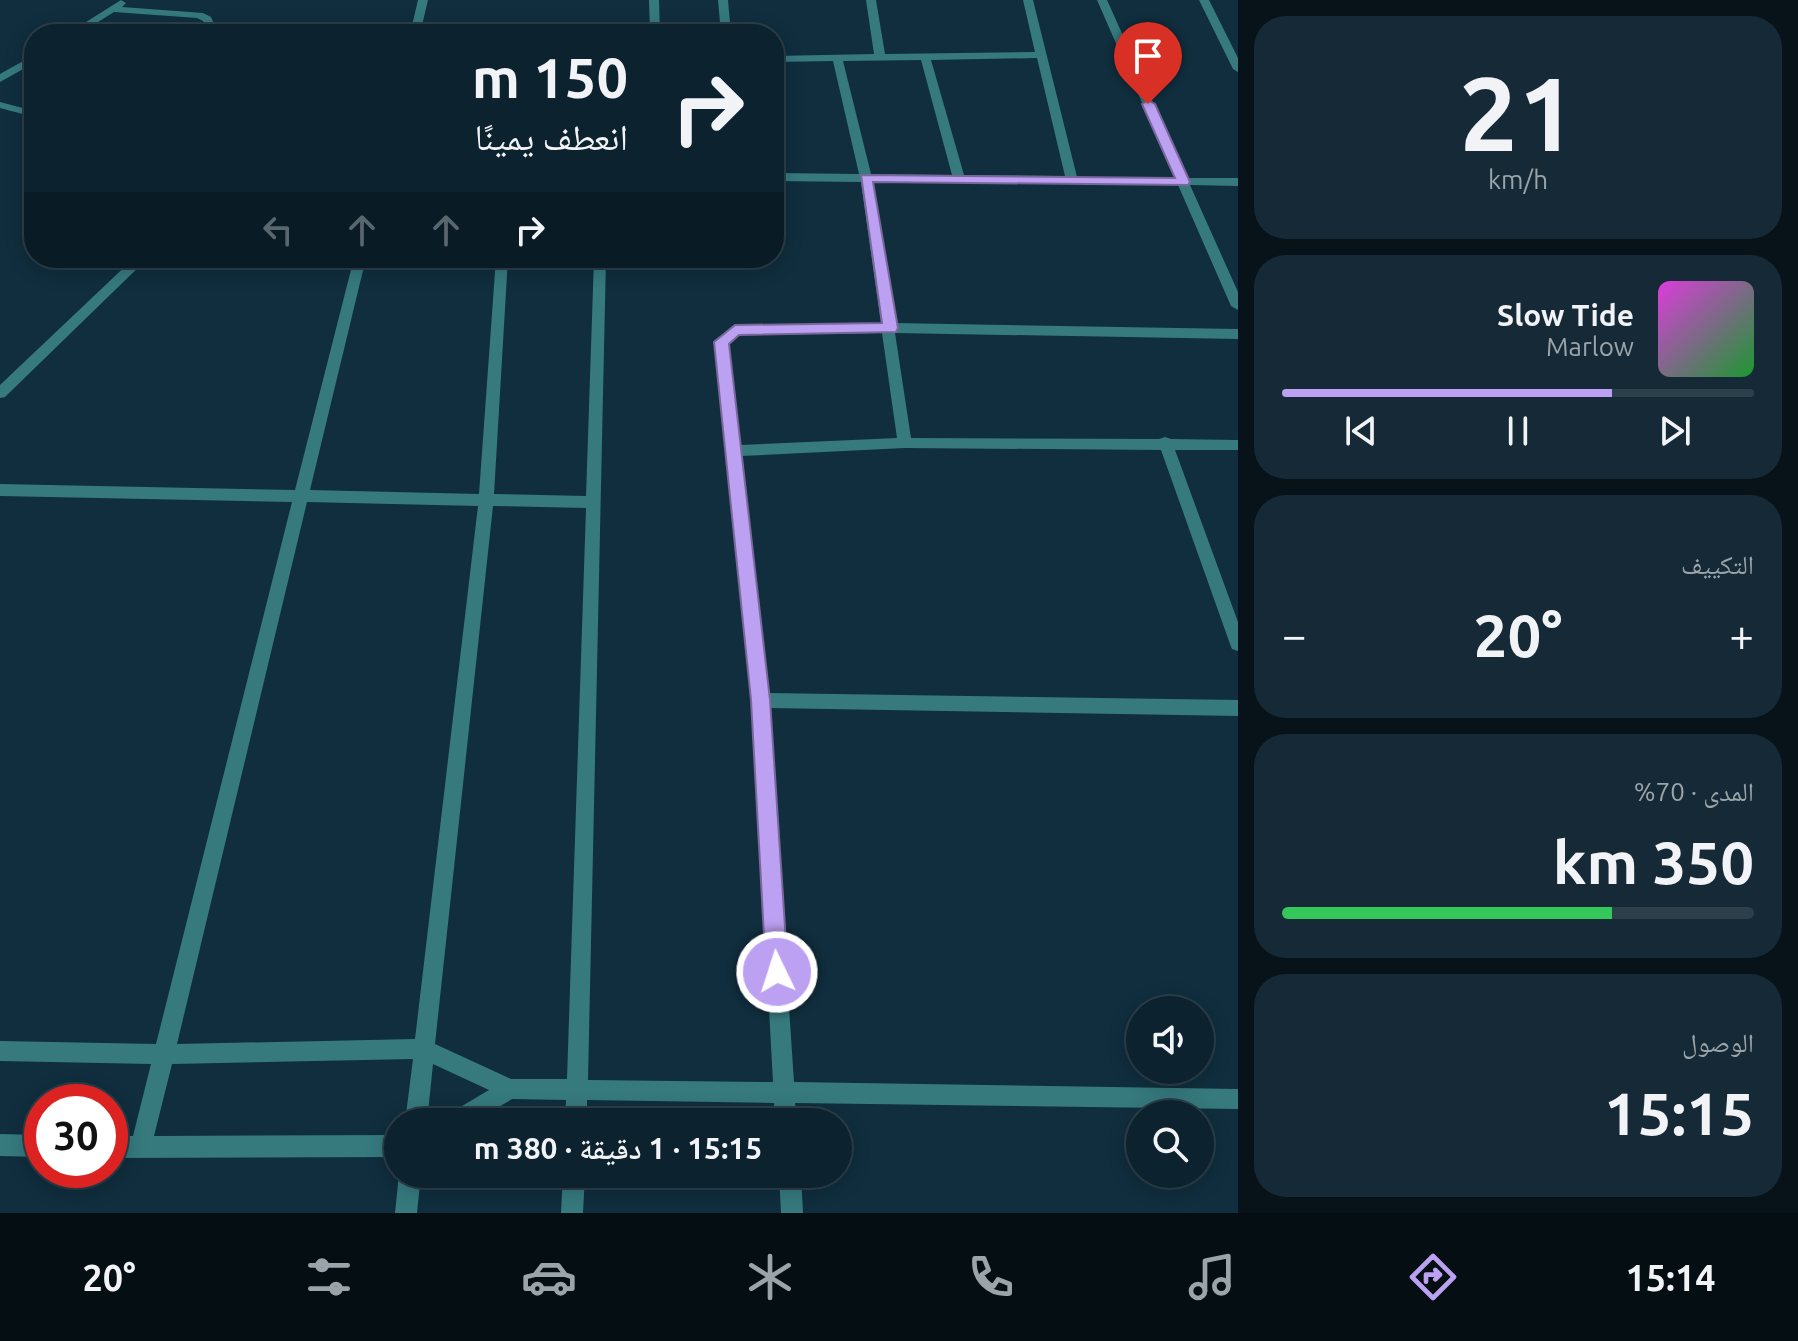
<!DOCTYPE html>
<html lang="ar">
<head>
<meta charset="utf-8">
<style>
  :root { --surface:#0c222e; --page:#152a36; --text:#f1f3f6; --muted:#9aa4aa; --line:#2c3f4a; --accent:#bca0f2 }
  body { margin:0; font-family:Ubuntu,"Noto Naskh Arabic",sans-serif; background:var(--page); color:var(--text); direction:rtl; height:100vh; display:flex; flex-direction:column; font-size:30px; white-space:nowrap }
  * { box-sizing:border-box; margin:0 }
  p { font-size:26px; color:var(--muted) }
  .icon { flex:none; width:44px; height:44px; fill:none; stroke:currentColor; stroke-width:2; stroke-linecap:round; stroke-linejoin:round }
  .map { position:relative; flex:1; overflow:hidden; direction:ltr }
  .sheet { display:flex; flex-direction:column; gap:16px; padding:16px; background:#071319; width:560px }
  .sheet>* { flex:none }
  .hud { position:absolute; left:24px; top:24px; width:760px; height:244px; border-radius:32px; box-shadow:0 4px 20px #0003,0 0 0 2px var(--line); direction:rtl; background:#0c222e; color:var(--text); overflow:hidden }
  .controls { position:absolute; left:1126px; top:996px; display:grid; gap:16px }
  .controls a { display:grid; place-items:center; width:88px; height:88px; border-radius:50%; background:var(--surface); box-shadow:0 4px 20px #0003,0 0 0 2px var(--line); font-size:40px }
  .speed { position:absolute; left:24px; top:1084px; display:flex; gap:16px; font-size:40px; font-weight:700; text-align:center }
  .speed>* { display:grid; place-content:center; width:104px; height:104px; border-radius:50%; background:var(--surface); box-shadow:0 4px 20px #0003,0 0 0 2px var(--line); line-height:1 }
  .speed .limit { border:12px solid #d22; background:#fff; color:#111 }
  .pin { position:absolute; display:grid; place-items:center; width:68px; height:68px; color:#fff; margin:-82px -34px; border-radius:50% 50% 50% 0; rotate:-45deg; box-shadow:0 0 8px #0007 }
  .pin .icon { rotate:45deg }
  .me { position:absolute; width:88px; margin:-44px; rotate:356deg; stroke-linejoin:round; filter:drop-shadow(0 0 6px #0008) }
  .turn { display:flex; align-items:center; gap:28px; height:168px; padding:0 24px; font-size:36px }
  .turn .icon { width:104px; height:104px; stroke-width:2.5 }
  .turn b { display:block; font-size:56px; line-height:68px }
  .lanes { display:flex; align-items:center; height:76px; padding:0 24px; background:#0003; justify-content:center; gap:40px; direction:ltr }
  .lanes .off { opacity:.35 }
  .big { font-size:60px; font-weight:600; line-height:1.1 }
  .sheet .card { flex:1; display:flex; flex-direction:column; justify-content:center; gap:12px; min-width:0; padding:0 28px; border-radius:32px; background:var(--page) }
  .sheet .dial { align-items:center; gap:0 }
  .dial b { font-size:104px; line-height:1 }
  .song { display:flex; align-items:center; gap:24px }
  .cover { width:96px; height:96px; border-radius:12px; background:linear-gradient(135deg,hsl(300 70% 55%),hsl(130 70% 35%)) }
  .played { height:8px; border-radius:4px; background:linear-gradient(90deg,var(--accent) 70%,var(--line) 70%) }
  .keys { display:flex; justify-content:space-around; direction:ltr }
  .heat { display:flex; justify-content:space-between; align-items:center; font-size:44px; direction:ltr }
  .charge { height:12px; border-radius:6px; background:linear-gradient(90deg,#34c759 70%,var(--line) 0) }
  .trip { position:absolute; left:384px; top:1108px; width:468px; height:80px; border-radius:40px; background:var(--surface); box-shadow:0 4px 20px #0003,0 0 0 2px var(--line); font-weight:600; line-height:80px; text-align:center; direction:rtl }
  .tabs { display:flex; height:128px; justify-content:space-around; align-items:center; background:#050e12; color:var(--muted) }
  .tabs .icon { width:56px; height:56px }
  .tabs .selected { color:var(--accent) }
  .tabs b { font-size:36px; color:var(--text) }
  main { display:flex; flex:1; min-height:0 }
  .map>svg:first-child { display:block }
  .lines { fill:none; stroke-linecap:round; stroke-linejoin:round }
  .street { fill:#367a7e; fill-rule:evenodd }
  .route { fill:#bca0f2; stroke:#7a689d; stroke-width:2 }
</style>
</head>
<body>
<main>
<section class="sheet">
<div class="card dial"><b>21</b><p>km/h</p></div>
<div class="card">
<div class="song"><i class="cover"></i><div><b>Slow Tide</b><p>Marlow</p></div></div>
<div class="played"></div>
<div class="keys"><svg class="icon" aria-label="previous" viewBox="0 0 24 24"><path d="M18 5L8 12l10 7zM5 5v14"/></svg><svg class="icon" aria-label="pause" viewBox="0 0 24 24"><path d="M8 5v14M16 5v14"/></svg><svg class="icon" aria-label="next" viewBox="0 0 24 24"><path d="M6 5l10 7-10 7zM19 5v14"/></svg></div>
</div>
<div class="card"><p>التكييف</p>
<div class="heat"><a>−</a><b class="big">20°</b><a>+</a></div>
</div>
<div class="card"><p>المدى · 70%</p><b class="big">350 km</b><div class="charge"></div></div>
<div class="card"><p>الوصول</p><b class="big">15:15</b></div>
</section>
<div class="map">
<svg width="1238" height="1213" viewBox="0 0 1238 1213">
  <rect width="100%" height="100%" fill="#102e3e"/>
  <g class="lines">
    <path class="street" d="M 121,0 L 126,3 L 122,7 L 203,13 L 211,17 L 215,26 L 212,34 L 202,34 L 205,26 L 203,21 L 197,18 L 114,12 L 79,34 L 67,34 Z
      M 418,0 L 428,0 L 420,34 L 410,34 Z
      M 649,0 L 659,0 L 660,34 L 650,34 Z
      M 718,0 L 728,0 L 731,34 L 721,34 Z
      M 866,0 L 876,0 L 885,54 L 1035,52 L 1023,0 L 1033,0 L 1077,177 L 1175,178 L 1097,0 L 1107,0 L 1187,178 L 1238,178 L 1238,186 L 1190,185 L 1238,292 L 1238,310 L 1231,306 L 1178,185 L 872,182 L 894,323 L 1238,329 L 1238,339 L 895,333 L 911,438 L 1159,439 L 1165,437 L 1171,439 L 1238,440 L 1238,450 L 1175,450 L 1238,622 L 1238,651 L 1232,649 L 1230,644 L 1161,450 L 905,448 L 741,456 L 768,693 L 1238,700 L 1238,716 L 769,708 L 794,1082 L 1238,1089 L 1238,1109 L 795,1103 L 797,1122 L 775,1122 L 774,1103 L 587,1100 L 587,1122 L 565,1122 L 566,1100 L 512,1099 L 474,1122 L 443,1122 L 447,1115 L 489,1090 L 433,1064 L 427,1122 L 405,1122 L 413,1059 L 172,1064 L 154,1136 L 398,1135 L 398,1157 L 110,1158 L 110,1136 L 133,1136 L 151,1064 L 0,1061 L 0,1041 L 156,1044 L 292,502 L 0,496 L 0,484 L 295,490 L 354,258 L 366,258 L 310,490 L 479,494 L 496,258 L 508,258 L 494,494 L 586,496 L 594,258 L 606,258 L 588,1080 L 773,1082 L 752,700 L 715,342 L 735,325 L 881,323 L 861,182 L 774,181 L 774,173 L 859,174 L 833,61 L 774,62 L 774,56 L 874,54 ZM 1037,58 L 1065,176 L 964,175 L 931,60 ZM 921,60 L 952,175 L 871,174 L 843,61 ZM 882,333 L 897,438 L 740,445 L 729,343 L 738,335 ZM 307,502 L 478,506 L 415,1039 L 177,1044 ZM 493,506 L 586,508 L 567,1079 L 511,1079 L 435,1044 Z
      M 1199,0 L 1209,0 L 1238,58 L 1238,72 L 1233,69 Z
      M 34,55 L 34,63 L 0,82 L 0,74 Z
      M 0,102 L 34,111 L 34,117 L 0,108 Z
      M 134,258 L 148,258 L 5,397 L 0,398 L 0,385 Z
      M 0,1134 L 42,1135 L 42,1157 L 0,1156 Z
      M 399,1174 L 421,1174 L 417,1213 L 395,1213 Z
      M 563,1174 L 585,1174 L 583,1213 L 561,1213 Z
      M 779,1174 L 801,1174 L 803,1213 L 781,1213 Z"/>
  </g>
  <path class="route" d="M 1148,100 L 1155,104 L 1190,182 L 1188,185 L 873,182 L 898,328 L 896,332 L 739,335 L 729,344 L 770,700 L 788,972 L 785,980 L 777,983 L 769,980 L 766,972 L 751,700 L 714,342 L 735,325 L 882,323 L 861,175 L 1175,178 L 1142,104 Z"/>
</svg>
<div class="controls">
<a><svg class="icon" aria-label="sound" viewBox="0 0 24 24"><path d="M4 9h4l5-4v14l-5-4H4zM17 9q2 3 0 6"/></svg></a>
<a><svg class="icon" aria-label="search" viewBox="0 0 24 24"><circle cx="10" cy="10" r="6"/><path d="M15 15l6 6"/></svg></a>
</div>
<div class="speed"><div class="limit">30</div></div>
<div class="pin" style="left:1148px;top:104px;background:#d93025"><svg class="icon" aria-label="arrive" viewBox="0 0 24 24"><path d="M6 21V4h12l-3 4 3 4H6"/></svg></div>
<svg class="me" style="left:777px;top:972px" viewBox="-20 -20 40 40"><circle r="17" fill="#bca0f2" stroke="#fff" stroke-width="3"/><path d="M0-11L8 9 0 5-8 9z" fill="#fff"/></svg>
<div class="trip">15:15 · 1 دقيقة · 380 m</div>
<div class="hud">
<div class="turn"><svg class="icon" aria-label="right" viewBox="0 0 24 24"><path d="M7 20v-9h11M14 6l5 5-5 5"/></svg><div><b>150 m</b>انعطف يمينًا</div></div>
<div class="lanes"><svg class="icon off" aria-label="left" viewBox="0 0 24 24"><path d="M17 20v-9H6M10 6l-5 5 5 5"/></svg><svg class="icon off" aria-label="ahead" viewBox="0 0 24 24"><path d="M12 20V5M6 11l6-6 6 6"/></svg><svg class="icon off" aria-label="ahead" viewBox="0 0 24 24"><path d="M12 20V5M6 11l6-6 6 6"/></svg><svg class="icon" aria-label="right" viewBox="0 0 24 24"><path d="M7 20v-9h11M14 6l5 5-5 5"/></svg></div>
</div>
</div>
</main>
<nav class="tabs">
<b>15:14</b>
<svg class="icon selected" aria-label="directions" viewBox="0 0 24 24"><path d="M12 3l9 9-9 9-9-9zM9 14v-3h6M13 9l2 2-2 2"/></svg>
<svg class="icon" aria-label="music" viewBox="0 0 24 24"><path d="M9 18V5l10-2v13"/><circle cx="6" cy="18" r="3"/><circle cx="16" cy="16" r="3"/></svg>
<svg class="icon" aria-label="phone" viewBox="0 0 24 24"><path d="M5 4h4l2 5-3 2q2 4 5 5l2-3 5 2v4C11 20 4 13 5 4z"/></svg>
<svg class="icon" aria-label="climate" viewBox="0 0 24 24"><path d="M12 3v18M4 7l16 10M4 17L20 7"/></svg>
<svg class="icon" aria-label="car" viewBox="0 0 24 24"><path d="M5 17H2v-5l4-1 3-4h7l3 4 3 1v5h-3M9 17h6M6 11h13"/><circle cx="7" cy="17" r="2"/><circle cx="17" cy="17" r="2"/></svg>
<svg class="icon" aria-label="filters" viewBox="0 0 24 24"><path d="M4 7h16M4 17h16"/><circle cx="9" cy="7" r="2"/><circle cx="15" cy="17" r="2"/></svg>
<b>20°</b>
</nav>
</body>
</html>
